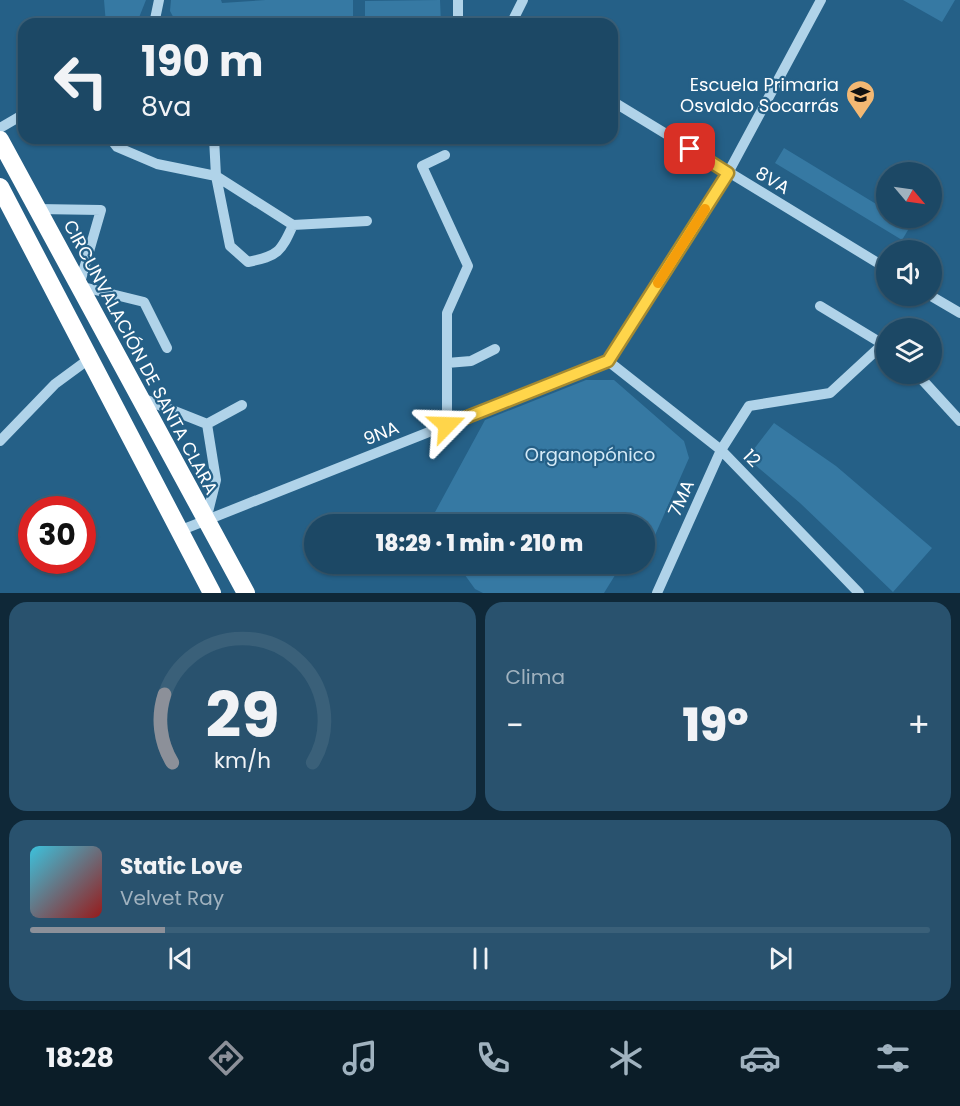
<!DOCTYPE html>
<html lang="es">
<head>
<meta charset="utf-8">
<style>
  :root { --surface:#1c4865; --page:#29526e; --text:#f1f3f6; --muted:#a0b2bf; --line:#3a6079; --accent:#8c9099 }
  body { margin:0; font-family:Poppins,sans-serif; background:var(--page); color:var(--text); height:100vh; display:flex; flex-direction:column; font-size:22px; white-space:nowrap }
  * { box-sizing:border-box; margin:0 }
  p { font-size:20px; color:var(--muted) }
  .icon { flex:none; width:33px; height:33px; fill:none; stroke:currentColor; stroke-width:2; stroke-linecap:round; stroke-linejoin:round }
  .map { position:relative; height:593px; overflow:hidden }
  .details { display:flex; flex-direction:column; gap:9px; padding:9px; background:#0f2838; flex:1 }
  .details>* { flex:none }
  .banner { position:absolute; left:18px; top:18px; width:600px; height:126px; border-radius:18px; box-shadow:0 2px 4px #0004,0 0 0 2px var(--line); background:#1c4865; color:var(--text); overflow:hidden }
  .needle { width:39px; rotate:119deg }
  .controls { position:absolute; left:876px; top:162px; display:grid; gap:12px }
  .controls a { display:grid; place-items:center; width:66px; height:66px; border-radius:50%; background:var(--surface); box-shadow:0 2px 4px #0004,0 0 0 2px var(--line); font-size:30px }
  .speed { position:absolute; left:18px; top:496px; display:flex; gap:12px; font-size:30px; font-weight:700; text-align:center }
  .speed>* { display:grid; place-content:center; width:78px; height:78px; border-radius:50%; background:var(--surface); box-shadow:0 2px 4px #0004,0 0 0 2px var(--line); line-height:1 }
  .speed .limit { border:9px solid #d22; background:#fff; color:#111 }
  .pin { position:absolute; display:grid; place-items:center; width:51px; height:51px; color:#fff; margin:-26px; border-radius:12px; box-shadow:0 3px 9px #0006 }
  .me { position:absolute; width:66px; margin:-33px; rotate:68deg; stroke-linejoin:round; filter:drop-shadow(0 0 4px #0008) }
  .turn { display:flex; align-items:center; gap:21px; height:126px; padding:0 24px; font-size:27px }
  .turn .icon { width:78px; height:78px; stroke-width:2.5 }
  .turn b { display:block; font-size:42px; line-height:51px }
  .big { font-size:45px; font-weight:800; line-height:1.1 }
  .details .card { flex:1; display:flex; flex-direction:column; justify-content:center; gap:9px; min-width:0; padding:0 21px; border-radius:18px; background:var(--page) }
  .details .dial { align-items:center; gap:0 }
  .dial svg { height:156px; overflow:visible; fill:none; stroke:var(--line); stroke-width:7; stroke-linecap:round; text-anchor:middle }
  .dial text { fill:var(--text); stroke:none }
  .song { display:flex; align-items:center; gap:18px }
  .cover { width:72px; height:72px; border-radius:9px; background:linear-gradient(135deg,hsl(190 70% 55%),hsl(0 70% 35%)) }
  .played { height:6px; border-radius:3px; background:linear-gradient(90deg,var(--accent) 15%,var(--line) 15%) }
  .keys { display:flex; justify-content:space-around; direction:ltr }
  .heat { display:flex; justify-content:space-between; align-items:center; font-size:33px; direction:ltr }
  .details .tiles { flex:1; display:grid; gap:9px; grid-template-columns:1fr 1fr }
  .card:last-child { grid-column:span 2 }
  .trip { position:absolute; left:304px; top:514px; width:351px; height:60px; border-radius:30px; background:var(--surface); box-shadow:0 2px 4px #0004,0 0 0 2px var(--line); font-weight:800; line-height:60px; text-align:center }
  .dock { display:flex; height:96px; justify-content:space-around; align-items:center; background:#0b1d28; color:var(--muted) }
  .dock .icon { width:42px; height:42px }
  .dock .active { color:var(--accent) }
  .dock b { font-size:27px; color:var(--text) }
  .map>svg:first-child { display:block }
  .green { fill:#3679a3 }
  .lines { fill:none; stroke-linecap:round; stroke-linejoin:round }
  .minor { stroke:#b0d3e9; stroke-width:10 }
  .highway { stroke:#fff; stroke-width:18 }
  .route-casing { stroke:#a68a30; stroke-width:15 }
  .route { stroke:#ffd54a; stroke-width:10 }
  .slow { stroke:#f59e0b; stroke-width:10 }
  .labels { text-anchor:middle; dominant-baseline:central; stroke-width:4.5; stroke-linejoin:round; paint-order:stroke }
  .poi-label { font-size:18px; fill:#fff; stroke:#256087; text-anchor:end }
  .street-label { font-size:18px; fill:#fff; stroke:#256087 }
  .park-label { font-size:18px; fill:#d4eaf7; stroke:#256087 }
</style>
</head>
<body>
<div class="map">
<svg width="960" height="593" viewBox="0 0 960 593">
  <rect width="100%" height="100%" fill="#256087"/>
  <path class="green" d="M 104,0 L 146,0 L 138,20 L 134,24 L 106,24 Z
    M 171,0 L 221,0 L 222,3 L 266,0 L 353,0 L 353,21 L 365,20 L 365,1 L 440,0 L 441,24 L 177,24 L 170,11 Z
    M 903,0 L 955,0 L 942,22 Z
    M 784,148 L 886,210 L 886,218 L 900,218 L 911,225 L 902,240 L 775,163 Z
    M 586,380 L 614,380 L 684,441 L 689,458 L 652,542 L 645,545 L 645,525 L 428,525 L 485,420 Z
    M 774,423 L 836,466 L 932,548 L 893,592 L 800,503 L 747,458 Z
    M 457,564 L 622,564 L 604,593 L 483,593 L 475,589 Z"/>
  <g class="lines">
    <path class="minor" d="M 458,0 L 458,24
      M 154,24 L 159,0
      M 511,24 L 523,0
      M 612,101 L 886,268
      M 0,128 L 24,114
      M 110,138 L 117,147 L 157,164 L 216,176 L 293,225 L 367,221
      M 214,138 L 216,176 L 230,246 L 248,262 C 278,256 281,252 293,225
      M 445,155 L 422,166 L 468,266 L 447,313 L 447,425
      M 38,209 L 101,210 L 79,286 L 144,302 L 167,348
      M 931,296 L 960,313
      M 820,306 L 886,346
      M 608,361 L 721,450 L 859,593
      M 447,363 L 471,361 L 495,349
      M 917,374 L 960,421
      M 139,397 L 207,424 L 216,480 L 206,520
      M 207,424 L 242,405
      M 0,441 L 55,384 L 89,359
      M 179,531 L 608,361 L 728,173 L 821,0
      M 657,593 L 721,450 L 749,406 L 830,393 L 882,345"/>
    <path class="highway" d="M 0,140 L 246,593
      M 0,187 L 212,593"/>
  </g>
  <g class="lines">
    <defs>
      <path id="route" d="M 447,425 L 608,361 L 728,173 L 690,149"/>
    </defs>
    <use href="#route" class="route-casing"/>
    <use href="#route" class="route"/>
    <path class="slow" d="M 658,283 L 705,209"/>
  </g>
  <defs>
    <symbol id="school-pin" viewBox="-11 -11 22 30"><path d="M0 17L-7.5 6A9.5 9.5 0 1 1 7.5 6Z" fill="#f3b873" stroke="#256087"/><path d="M0-5L7-2L0 1L-7-2ZM-4 1L0 2.5L4 1V4Q0 6-4 4Z" fill="#111"/></symbol>
  </defs>
  <g fill-rule="evenodd">
    <use href="#school-pin" x="844" y="78" width="33" height="45"/>
  </g>
  <g class="labels">
    <g class="poi-label">
      <text x="839" y="84">Escuela Primaria<tspan x="839" dy="21">Osvaldo Socarrás</tspan></text>
    </g>
    <g class="street-label">
      <text transform="translate(773 180) rotate(31)">8VA</text>
      <text transform="translate(141 357) rotate(62)">CIRCUNVALACIÓN DE SANTA CLARA</text>
      <text transform="translate(381 433) rotate(-22)">9NA</text>
      <text transform="translate(752 458) rotate(46)">12</text>
      <text transform="translate(681 498) rotate(-66)">7MA</text>
    </g>
    <g class="park-label">
      <text x="590" y="454">Organopónico</text>
    </g>
  </g>
</svg>
<div class="controls">
<a><svg class="needle" viewBox="-14 -14 28 28"><path d="M0-13l5 13h-10z" fill="#e53935"/><path d="M0 13l5-13h-10z" fill="#a0b2bf"/></svg></a>
<a><svg class="icon" aria-label="sound" viewBox="0 0 24 24"><path d="M4 9h4l5-4v14l-5-4H4zM17 9q2 3 0 6"/></svg></a>
<a><svg class="icon" aria-label="layers" viewBox="0 0 24 24"><path d="M12 4l9 5-9 5-9-5zM3 14l9 5 9-5"/></svg></a>
</div>
<div class="speed"><div class="limit">30</div></div>
<div class="pin" style="left:690px;top:149px;background:#d93025"><svg class="icon" aria-label="arrive" viewBox="0 0 24 24"><path d="M6 21V4h12l-3 4 3 4H6"/></svg></div>
<svg class="me" style="left:447px;top:425px" viewBox="-20 -20 40 40"><path d="M0-17L14 15 0 8-14 15z" fill="#ffd54a" stroke="#fff" stroke-width="4"/></svg>
<div class="trip">18:29 · 1 min · 210 m</div>
<div class="banner">
<div class="turn"><svg class="icon" aria-label="left" viewBox="0 0 24 24"><path d="M17 20v-9H6M10 6l-5 5 5 5"/></svg><div><b>190 m</b>8va</div></div>
</div>
</div>
<section class="details">
<div class="tiles">
<div class="card dial"><svg viewBox="0 0 100 80">
<path d="M14 69A42 42 0 1 1 86 69"/>
<path d="M14 69A42 42 0 0 1 10 34" stroke="#8c9099"/>
<text x="50" y="56" font-size="32" font-weight="700">29</text>
<text x="50" y="72" font-size="11">km/h</text>
</svg></div>
<div class="card"><p>Clima</p>
<div class="heat"><a>−</a><b class="big">19°</b><a>+</a></div>
</div>
<div class="card">
<div class="song"><i class="cover"></i><div><b>Static Love</b><p>Velvet Ray</p></div></div>
<div class="played"></div>
<div class="keys"><svg class="icon" aria-label="previous" viewBox="0 0 24 24"><path d="M18 5L8 12l10 7zM5 5v14"/></svg><svg class="icon" aria-label="pause" viewBox="0 0 24 24"><path d="M8 5v14M16 5v14"/></svg><svg class="icon" aria-label="next" viewBox="0 0 24 24"><path d="M6 5l10 7-10 7zM19 5v14"/></svg></div>
</div>
</div>
</section>
<nav class="dock">
<b>18:28</b>
<svg class="icon active" aria-label="directions" viewBox="0 0 24 24"><path d="M12 3l9 9-9 9-9-9zM9 14v-3h6M13 9l2 2-2 2"/></svg>
<svg class="icon" aria-label="music" viewBox="0 0 24 24"><path d="M9 18V5l10-2v13"/><circle cx="6" cy="18" r="3"/><circle cx="16" cy="16" r="3"/></svg>
<svg class="icon" aria-label="phone" viewBox="0 0 24 24"><path d="M5 4h4l2 5-3 2q2 4 5 5l2-3 5 2v4C11 20 4 13 5 4z"/></svg>
<svg class="icon" aria-label="climate" viewBox="0 0 24 24"><path d="M12 3v18M4 7l16 10M4 17L20 7"/></svg>
<svg class="icon" aria-label="car" viewBox="0 0 24 24"><path d="M5 17H2v-5l4-1 3-4h7l3 4 3 1v5h-3M9 17h6M6 11h13"/><circle cx="7" cy="17" r="2"/><circle cx="17" cy="17" r="2"/></svg>
<svg class="icon" aria-label="filters" viewBox="0 0 24 24"><path d="M4 7h16M4 17h16"/><circle cx="9" cy="7" r="2"/><circle cx="15" cy="17" r="2"/></svg>
</nav>
</body>
</html>
